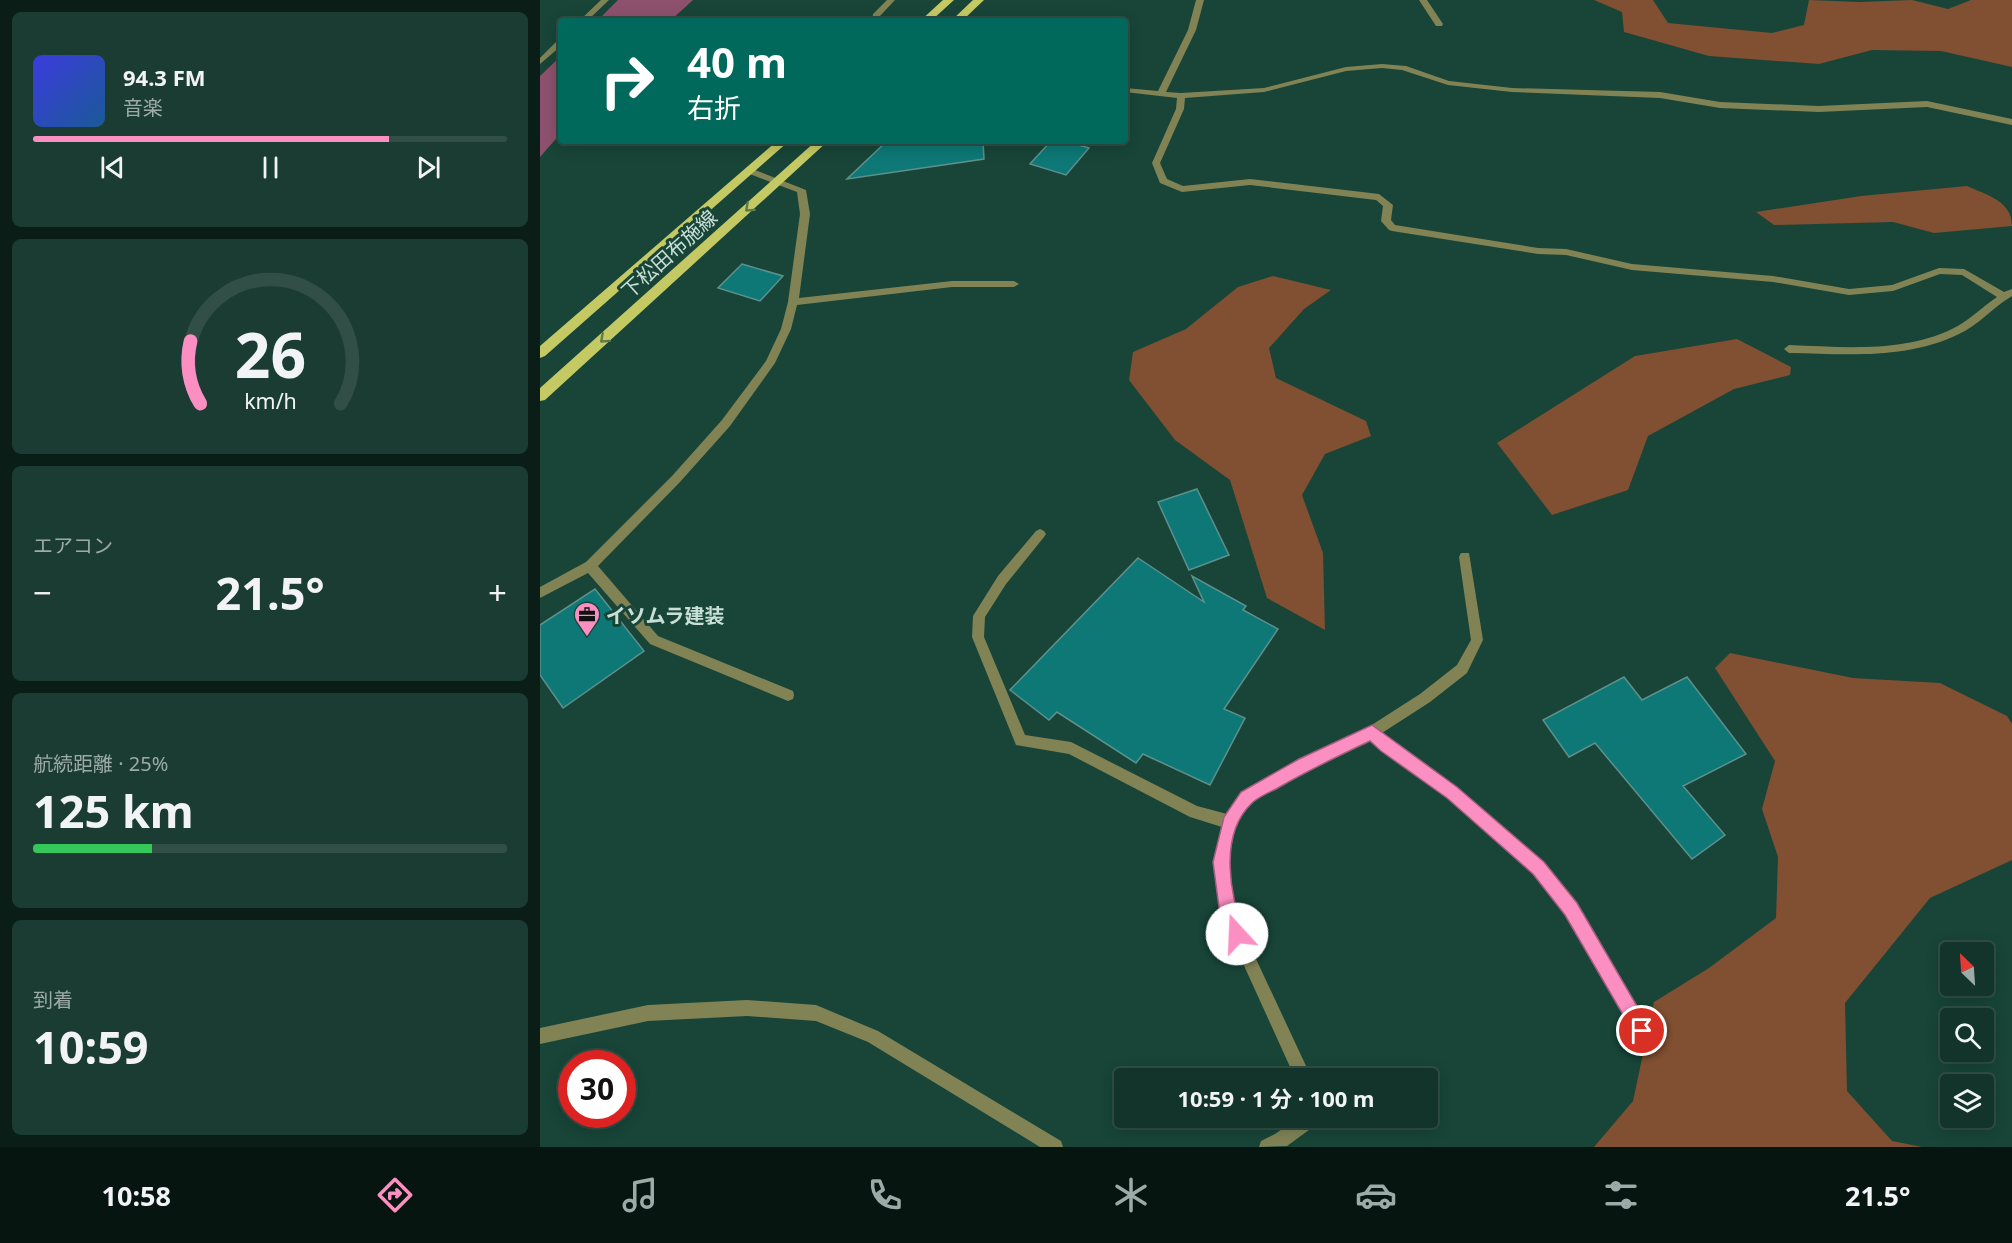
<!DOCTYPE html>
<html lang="ja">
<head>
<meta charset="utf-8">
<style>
  :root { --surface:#12342a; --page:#1b3c32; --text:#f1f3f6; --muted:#9caaa8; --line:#314f47; --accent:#fc8fc2 }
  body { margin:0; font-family:"Noto Sans","Noto Sans JP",sans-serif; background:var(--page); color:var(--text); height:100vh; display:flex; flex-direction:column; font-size:22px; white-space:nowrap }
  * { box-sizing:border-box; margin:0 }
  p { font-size:20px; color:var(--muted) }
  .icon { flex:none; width:33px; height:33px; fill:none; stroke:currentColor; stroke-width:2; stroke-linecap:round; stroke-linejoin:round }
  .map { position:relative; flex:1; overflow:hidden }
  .drawer { display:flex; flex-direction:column; gap:12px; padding:12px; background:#0a1d17; width:540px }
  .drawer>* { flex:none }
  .hud { position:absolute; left:18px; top:18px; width:570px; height:126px; border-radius:6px; box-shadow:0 3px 15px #0003,0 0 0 2px var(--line); background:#00695c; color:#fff; overflow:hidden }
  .needle { width:39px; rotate:335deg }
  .controls { position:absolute; left:1400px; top:942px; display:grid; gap:12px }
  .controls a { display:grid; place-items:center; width:54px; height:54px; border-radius:6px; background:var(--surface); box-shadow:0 3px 15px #0003,0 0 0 2px var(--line); font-size:30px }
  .speed { position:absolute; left:18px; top:1050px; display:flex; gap:12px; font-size:30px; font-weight:700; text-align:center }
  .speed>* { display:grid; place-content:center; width:78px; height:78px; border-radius:50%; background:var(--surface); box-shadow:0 3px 15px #0003,0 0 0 2px var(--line); line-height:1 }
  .speed .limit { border:9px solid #d22; background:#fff; color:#111 }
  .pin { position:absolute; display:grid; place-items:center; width:51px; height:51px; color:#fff; margin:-26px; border:3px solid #fff; border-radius:50%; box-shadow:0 2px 6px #0007 }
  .me { position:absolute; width:66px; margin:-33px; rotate:340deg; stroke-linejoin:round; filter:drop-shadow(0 0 4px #0008) }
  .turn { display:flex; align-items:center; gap:21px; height:126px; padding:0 30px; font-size:27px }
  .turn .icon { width:78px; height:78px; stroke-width:2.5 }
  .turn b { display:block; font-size:42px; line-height:51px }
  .big { font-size:45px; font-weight:700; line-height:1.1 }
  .drawer .tile { flex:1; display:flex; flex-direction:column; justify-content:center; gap:9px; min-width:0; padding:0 21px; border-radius:9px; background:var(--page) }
  .drawer .dial { align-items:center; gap:0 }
  .dial svg { height:156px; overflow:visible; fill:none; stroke:var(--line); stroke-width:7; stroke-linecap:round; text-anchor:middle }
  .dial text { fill:var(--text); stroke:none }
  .song { display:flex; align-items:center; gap:18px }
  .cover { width:72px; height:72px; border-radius:9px; background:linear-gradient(135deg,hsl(240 70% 55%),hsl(210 70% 35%)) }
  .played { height:6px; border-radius:3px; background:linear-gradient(90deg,var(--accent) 75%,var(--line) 75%) }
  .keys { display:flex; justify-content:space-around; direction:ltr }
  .heat { display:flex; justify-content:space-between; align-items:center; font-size:33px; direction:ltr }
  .charge { height:9px; border-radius:4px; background:linear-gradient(90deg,#34c759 25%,var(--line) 0) }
  .trip { position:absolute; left:574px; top:1068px; width:324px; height:60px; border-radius:6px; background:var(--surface); box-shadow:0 3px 15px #0003,0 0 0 2px var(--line); font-weight:700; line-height:60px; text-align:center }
  .dock { display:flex; height:96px; justify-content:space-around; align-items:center; background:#071511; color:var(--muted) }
  .dock .icon { width:42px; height:42px }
  .dock .active { color:var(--accent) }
  .dock b { font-size:27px; color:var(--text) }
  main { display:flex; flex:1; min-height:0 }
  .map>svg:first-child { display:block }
  .green { fill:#814f31 }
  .water { fill:#8d516d }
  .building { fill:#0d7875; stroke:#5e908d; stroke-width:1.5 }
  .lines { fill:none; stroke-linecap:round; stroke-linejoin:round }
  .street { fill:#818355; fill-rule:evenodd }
  .primary { fill:#c5c964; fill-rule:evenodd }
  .oneway { stroke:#5d7a4a }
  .route { fill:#fc8fc2; stroke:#a45d7e; stroke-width:1.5 }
  .labels { text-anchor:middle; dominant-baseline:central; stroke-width:6; stroke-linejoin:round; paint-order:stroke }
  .street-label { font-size:20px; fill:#c9e0d7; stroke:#184538 }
  .poi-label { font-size:20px; font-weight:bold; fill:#c9e0d7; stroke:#184538; text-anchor:start }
</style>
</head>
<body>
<main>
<section class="drawer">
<div class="tile">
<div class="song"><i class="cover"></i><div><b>94.3 FM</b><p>音楽</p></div></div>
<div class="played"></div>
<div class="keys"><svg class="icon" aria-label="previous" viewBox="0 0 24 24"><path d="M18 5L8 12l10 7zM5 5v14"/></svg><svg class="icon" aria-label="pause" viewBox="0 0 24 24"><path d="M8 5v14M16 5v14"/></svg><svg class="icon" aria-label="next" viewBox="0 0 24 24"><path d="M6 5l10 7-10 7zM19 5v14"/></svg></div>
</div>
<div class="tile dial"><svg viewBox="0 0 100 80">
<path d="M14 69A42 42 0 1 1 86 69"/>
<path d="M14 69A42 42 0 0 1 9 37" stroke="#fc8fc2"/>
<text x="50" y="56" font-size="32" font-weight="700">26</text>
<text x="50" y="72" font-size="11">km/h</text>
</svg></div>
<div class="tile"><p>エアコン</p>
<div class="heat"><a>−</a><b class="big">21.5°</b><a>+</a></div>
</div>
<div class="tile"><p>航続距離 · 25%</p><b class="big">125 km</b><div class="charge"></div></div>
<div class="tile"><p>到着</p><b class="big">10:59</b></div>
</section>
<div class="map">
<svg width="1472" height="1147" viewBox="0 0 1472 1147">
  <rect width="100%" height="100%" fill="#184538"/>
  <path class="green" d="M 1054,0 L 1113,0 L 1128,23 L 1232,33 L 1264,25 L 1269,0 L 1319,2 L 1372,0 L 1408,9 L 1431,0 L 1472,0 L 1472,67 L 1401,51 L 1332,50 L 1279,64 L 1169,56 L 1084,32 L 1082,12 Z
    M 1427,186 C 1447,195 1472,201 1472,226 L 1394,233 L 1353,222 L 1234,225 L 1216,212 L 1321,196 Z
    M 733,276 L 791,290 L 764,309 L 729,348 L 736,378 L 826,421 L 831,436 L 785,454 L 762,495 L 783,553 L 785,630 L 727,598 L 690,480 L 635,440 L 589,380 L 593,352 L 646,329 L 698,287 Z
    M 1197,339 L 1251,367 L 1250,375 L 1194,389 L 1108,436 L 1088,490 L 1012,515 L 957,443 L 1095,356 Z
    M 1190,653 L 1313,678 L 1400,683 L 1467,716 L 1472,724 L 1472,860 L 1390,898 L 1305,1003 L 1307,1091 L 1352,1141 L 1382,1147 L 1054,1147 L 1093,1101 L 1114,1002 L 1169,968 L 1236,918 L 1238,857 L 1222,809 L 1235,761 L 1175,668 Z"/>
  <path class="water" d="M 78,0 L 153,0 L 130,21 L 57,21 Z
    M 21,56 L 21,133 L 0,157 L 0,76 Z"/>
  <path class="building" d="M 356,141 L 443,141 L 444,159 L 307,179 L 346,142 Z
    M 511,141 L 525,141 L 549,148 L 526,175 L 490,164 Z
    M 202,264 L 243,276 L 220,301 L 178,288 Z
    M 657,489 L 689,555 L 649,570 L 618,502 Z
    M 598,558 L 664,602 L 652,576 L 706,606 L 703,610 L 738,629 L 684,709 L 705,718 L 670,785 L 603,754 L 596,763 L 517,712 L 509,720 L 470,690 Z
    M 55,589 L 104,651 L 23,708 L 0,675 L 0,625 Z
    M 1084,677 L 1102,700 L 1147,677 L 1206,754 L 1143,786 L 1185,835 L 1152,859 L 1055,743 L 1029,757 L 1003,720 Z"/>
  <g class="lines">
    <path class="street" d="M 61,0 L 69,0 L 47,21 L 39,21 Z
      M 347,0 L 355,0 L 340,16 L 340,21 L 332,21 L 333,14 Z
      M 656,0 L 664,0 L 656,30 L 626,92 L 641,93 L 724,88 L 806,67 L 842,64 L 866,66 L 909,81 L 972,88 L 1120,92 L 1180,102 L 1279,106 L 1387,101 L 1472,119 L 1472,125 L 1387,107 L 1279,112 L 1180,108 L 1120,98 L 972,92 L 908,85 L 862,70 L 842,68 L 806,71 L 724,92 L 645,98 L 644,109 L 620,163 L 627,179 L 643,186 L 710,179 L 839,194 L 853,205 L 851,220 L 855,225 L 998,248 L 1026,249 L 1092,264 L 1233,276 L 1309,289 L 1352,285 L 1399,268 L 1424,269 L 1464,292 L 1472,289 L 1472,296 C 1453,307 1439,325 1419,334 C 1366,360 1306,354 1249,353 L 1244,349 L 1249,345 C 1303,347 1362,353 1412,329 C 1429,321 1442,307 1457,297 L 1422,275 L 1400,274 L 1353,291 L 1309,295 L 1233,282 L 1092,270 L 1026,255 L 998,254 L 852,231 L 849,230 L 841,221 L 843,206 L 836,200 L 710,185 L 642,192 L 620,183 L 612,163 L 636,109 L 637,98 L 585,92 L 585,88 L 618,91 L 648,30 Z
      M 879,0 L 887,0 L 903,24 L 902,26 L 896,26 Z
      M 18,40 L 21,40 L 21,46 L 0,64 L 0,58 Z
      M 210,168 L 266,190 L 270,214 L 259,298 L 412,281 L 474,281 L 479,284 L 474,287 L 412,287 L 257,305 L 251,329 L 235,363 L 190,426 L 140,482 L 58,566 L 118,636 L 253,691 L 254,695 L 253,699 L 248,701 L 110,644 L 48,573 L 0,598 L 0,587 L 46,562 L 132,476 L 182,420 L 226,361 L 241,329 L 248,302 L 260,214 L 257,192 L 207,173 L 207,169 Z
      M 500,529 L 504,531 L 506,534 L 504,537 L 466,584 L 445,617 L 444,637 L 485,735 L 531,742 L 657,806 L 687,814 L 701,793 L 759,759 L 827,728 L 880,694 L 917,665 L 931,640 L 919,557 L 921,553 L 929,553 L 943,640 L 941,644 L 927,673 L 890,702 L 842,733 L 851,742 L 917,788 L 1004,863 L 1036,904 L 1107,1026 L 1110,1031 L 1107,1036 L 1102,1039 L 1097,1036 L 1026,914 L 994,873 L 907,798 L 841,750 L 830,739 L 769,769 L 711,803 L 696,825 L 688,863 L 695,914 L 767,1068 L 768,1078 L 752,1078 L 751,1069 L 681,915 L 674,863 L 682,827 L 650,817 L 529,754 L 476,745 L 432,637 L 433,616 L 458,576 L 496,531 Z
      M 207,1000 L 276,1005 L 338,1031 L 521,1141 L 523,1147 L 500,1147 L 328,1042 L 276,1021 L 207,1016 L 108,1021 L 0,1044 L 0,1028 L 108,1005 Z
      M 758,1118 L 775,1118 L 773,1127 L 747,1146 L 719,1147 L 721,1141 L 735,1134 Z"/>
    <path class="primary" d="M 403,0 L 414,0 L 391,21 L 380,21 Z
      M 433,0 L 444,0 L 422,21 L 411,21 Z
      M 237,141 L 249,141 L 5,356 L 0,358 L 0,346 Z
      M 276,141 L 288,141 L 5,400 L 0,401 L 0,388 Z"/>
  </g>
  <defs><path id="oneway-chevron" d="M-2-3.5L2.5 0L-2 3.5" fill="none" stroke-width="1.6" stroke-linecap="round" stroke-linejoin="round" transform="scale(1.5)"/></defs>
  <g class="oneway">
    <use href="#oneway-chevron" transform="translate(209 208) rotate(138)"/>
    <use href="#oneway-chevron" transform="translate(64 339) rotate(138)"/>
  </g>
  <path class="route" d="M 832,725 L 917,787 L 1004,862 L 1037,903 L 1108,1025 L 1111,1031 L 1108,1037 L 1102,1040 L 1096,1037 L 1025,915 L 993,874 L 907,798 L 841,751 L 830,741 C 798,756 767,771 736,789 C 728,793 718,797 712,803 C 678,835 690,897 705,934 L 703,940 L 697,942 L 691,940 L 680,915 L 673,862 L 684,817 L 701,792 L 759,759 Z"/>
  <defs>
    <symbol id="office-pin" viewBox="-11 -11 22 30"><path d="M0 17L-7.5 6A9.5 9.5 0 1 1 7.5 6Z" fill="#fc8fc2" stroke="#184538"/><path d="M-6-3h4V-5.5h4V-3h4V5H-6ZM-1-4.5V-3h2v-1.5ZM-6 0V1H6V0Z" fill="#111"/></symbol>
  </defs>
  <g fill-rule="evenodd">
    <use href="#office-pin" x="32" y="600" width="30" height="40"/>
  </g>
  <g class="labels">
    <g class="street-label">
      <text transform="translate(129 254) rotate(-42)">下松田布施線</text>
    </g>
    <g class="poi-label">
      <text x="66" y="615">イソムラ建装</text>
    </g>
  </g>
</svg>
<div class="controls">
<a><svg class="needle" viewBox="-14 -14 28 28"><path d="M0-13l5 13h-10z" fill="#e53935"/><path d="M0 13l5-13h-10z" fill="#9caaa8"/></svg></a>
<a><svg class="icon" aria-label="search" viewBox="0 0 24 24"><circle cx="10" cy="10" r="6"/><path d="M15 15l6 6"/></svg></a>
<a><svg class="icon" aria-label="layers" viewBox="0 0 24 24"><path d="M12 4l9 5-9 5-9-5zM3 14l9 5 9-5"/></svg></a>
</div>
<div class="speed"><div class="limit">30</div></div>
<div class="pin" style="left:1102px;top:1031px;background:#d93025"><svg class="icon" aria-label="arrive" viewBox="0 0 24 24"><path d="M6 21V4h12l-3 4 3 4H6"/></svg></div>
<svg class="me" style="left:697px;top:934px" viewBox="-20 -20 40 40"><circle r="19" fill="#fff"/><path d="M0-13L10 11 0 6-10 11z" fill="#fc8fc2"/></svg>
<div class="trip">10:59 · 1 分 · 100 m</div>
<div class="hud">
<div class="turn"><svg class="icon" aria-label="right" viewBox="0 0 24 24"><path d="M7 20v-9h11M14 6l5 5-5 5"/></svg><div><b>40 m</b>右折</div></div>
</div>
</div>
</main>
<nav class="dock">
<b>10:58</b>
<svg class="icon active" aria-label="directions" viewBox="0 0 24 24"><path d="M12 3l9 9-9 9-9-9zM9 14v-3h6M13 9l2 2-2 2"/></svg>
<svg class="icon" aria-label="music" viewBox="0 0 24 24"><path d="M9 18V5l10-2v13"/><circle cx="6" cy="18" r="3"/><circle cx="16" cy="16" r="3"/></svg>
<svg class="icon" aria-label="phone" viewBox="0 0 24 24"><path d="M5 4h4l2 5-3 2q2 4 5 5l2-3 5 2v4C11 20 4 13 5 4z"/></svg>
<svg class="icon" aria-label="climate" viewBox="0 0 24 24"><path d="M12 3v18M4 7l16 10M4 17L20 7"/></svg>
<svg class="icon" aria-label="car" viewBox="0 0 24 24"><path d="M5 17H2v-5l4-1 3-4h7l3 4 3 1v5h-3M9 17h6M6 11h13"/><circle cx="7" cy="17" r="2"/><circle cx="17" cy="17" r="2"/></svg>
<svg class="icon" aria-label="filters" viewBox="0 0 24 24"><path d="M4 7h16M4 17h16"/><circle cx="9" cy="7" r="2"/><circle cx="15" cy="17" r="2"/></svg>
<b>21.5°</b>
</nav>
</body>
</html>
